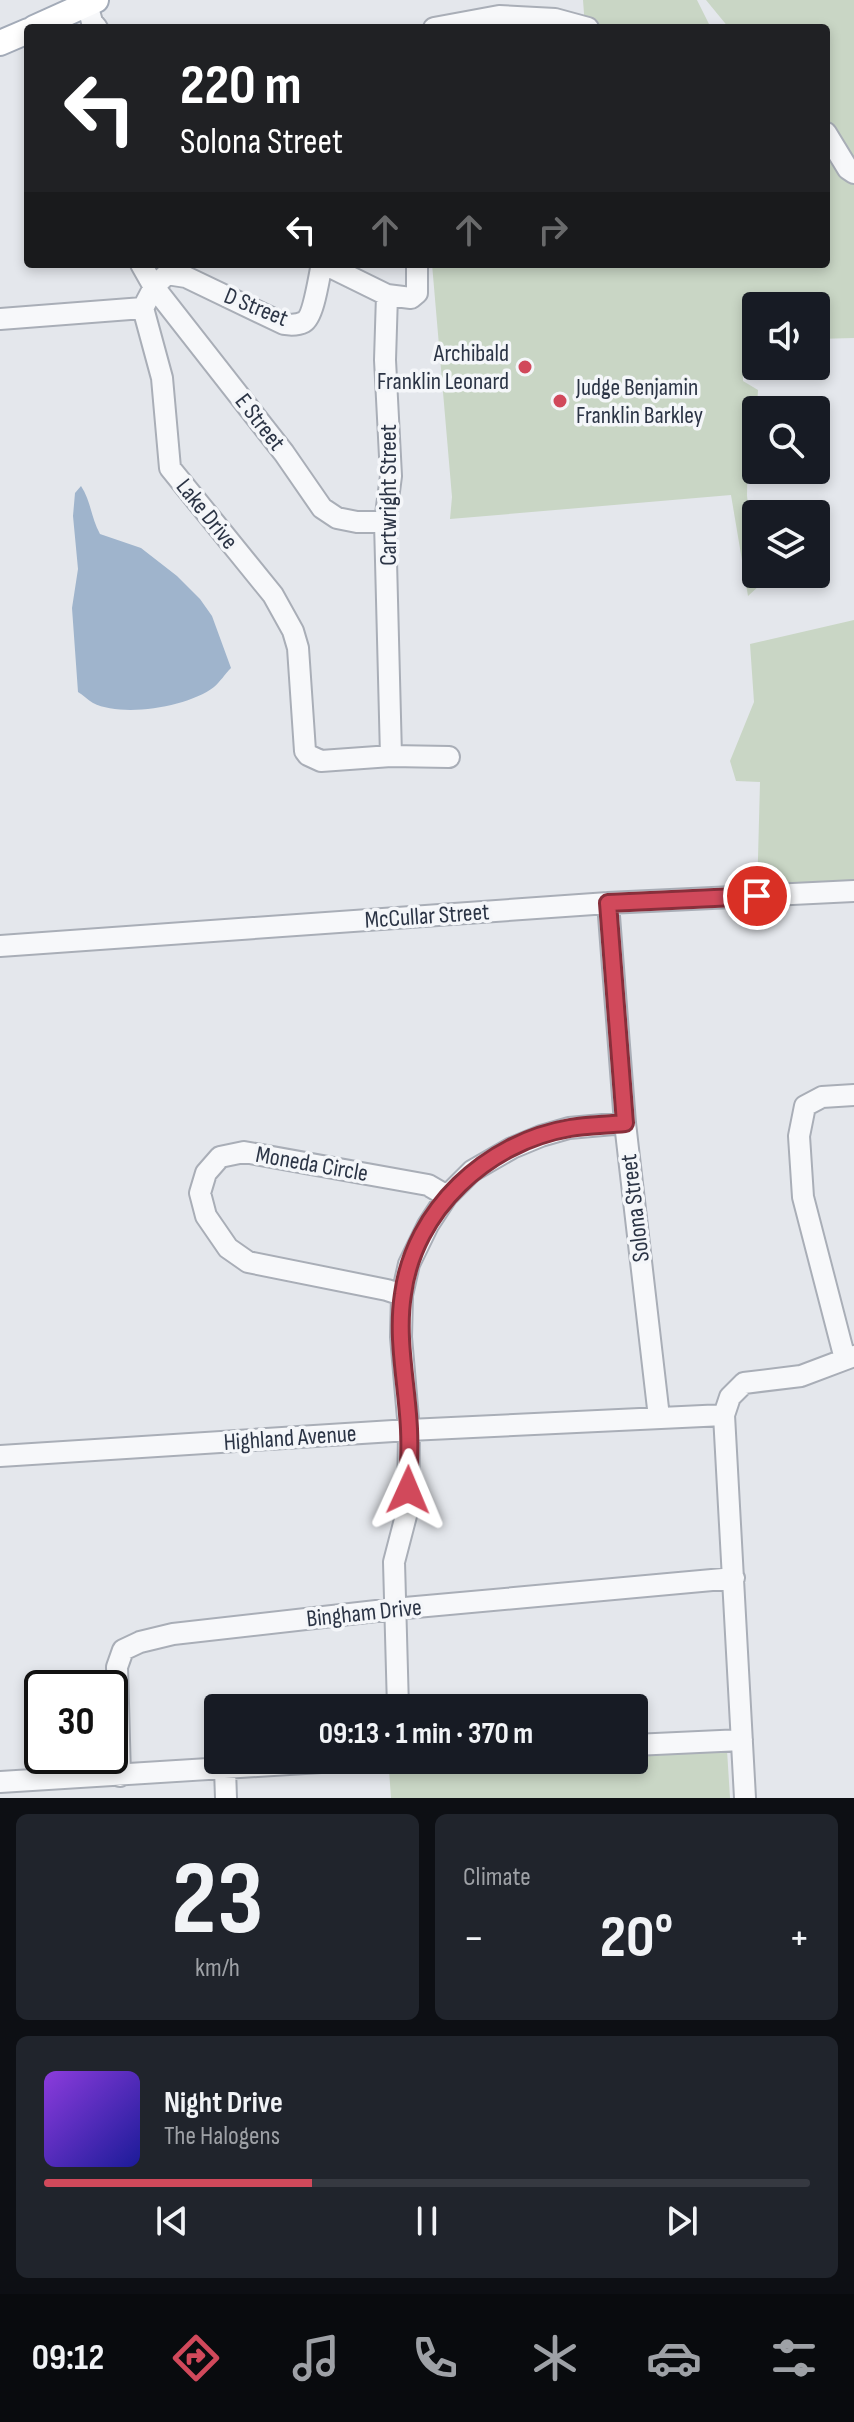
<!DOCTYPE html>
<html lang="en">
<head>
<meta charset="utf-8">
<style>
  :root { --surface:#171b24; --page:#20242c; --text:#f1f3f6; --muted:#9ea1a6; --line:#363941; --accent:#d1495b }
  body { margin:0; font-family:"Sofia Sans Condensed",sans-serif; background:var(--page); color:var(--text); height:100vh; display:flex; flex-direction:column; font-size:30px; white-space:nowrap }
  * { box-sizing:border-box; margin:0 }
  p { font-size:26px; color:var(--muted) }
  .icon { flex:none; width:44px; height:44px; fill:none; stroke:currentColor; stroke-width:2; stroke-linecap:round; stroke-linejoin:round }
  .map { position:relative; height:1798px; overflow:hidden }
  .drawer { display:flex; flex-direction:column; gap:16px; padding:16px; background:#0d0f14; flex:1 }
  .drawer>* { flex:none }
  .guide { position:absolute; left:24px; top:24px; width:806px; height:244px; border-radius:8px; box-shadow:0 4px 12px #0003; background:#202124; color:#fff; overflow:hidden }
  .tools { position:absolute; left:742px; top:292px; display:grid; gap:16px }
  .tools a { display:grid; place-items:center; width:88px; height:88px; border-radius:8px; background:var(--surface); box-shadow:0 4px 12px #0003; font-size:40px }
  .speed { position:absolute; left:24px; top:1670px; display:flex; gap:16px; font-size:40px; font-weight:700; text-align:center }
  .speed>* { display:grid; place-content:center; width:104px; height:104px; border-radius:50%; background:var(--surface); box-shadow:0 4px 12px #0003; line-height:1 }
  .speed .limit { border:4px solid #111; border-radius:12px; background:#fff; color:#111 }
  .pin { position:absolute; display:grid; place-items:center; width:68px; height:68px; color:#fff; margin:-34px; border:4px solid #fff; border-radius:50%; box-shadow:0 2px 8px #0007 }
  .me { position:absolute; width:88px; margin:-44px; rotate:1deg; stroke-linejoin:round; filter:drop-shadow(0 0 6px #0008) }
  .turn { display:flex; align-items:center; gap:28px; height:168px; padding:0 24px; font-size:36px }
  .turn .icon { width:104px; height:104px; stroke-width:2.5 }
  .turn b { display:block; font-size:56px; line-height:68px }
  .lanes { display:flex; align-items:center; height:76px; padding:0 24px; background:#0003; justify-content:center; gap:40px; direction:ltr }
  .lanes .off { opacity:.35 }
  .big { font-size:60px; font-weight:700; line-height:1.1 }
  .drawer .card { flex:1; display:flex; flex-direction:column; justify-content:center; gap:12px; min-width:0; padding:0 28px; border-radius:12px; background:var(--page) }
  .drawer .dial { align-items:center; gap:0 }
  .dial b { font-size:104px; line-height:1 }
  .song { display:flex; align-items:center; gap:24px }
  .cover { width:96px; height:96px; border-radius:12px; background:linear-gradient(135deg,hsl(270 70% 55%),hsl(240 70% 35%)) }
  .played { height:8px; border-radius:4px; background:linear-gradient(90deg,var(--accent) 35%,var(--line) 35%) }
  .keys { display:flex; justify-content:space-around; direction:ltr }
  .heat { display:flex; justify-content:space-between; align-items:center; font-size:44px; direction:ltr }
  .drawer .tiles { flex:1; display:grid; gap:16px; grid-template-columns:1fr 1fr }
  .card:last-child { grid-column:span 2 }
  .trip { position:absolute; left:204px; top:1694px; width:444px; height:80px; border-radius:8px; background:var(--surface); box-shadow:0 4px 12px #0003; font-weight:700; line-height:80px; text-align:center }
  .dock { display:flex; height:128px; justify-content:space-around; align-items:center; background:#090b0e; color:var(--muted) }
  .dock .icon { width:56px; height:56px }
  .dock .selected { color:var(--accent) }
  .dock b { font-size:36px; color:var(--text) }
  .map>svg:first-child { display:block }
  .green { fill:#c9d6c5 }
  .water { fill:#9fb4cc }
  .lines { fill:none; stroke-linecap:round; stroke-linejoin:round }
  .minor-casing { stroke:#a9aeb7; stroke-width:24 }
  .major-casing { stroke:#a3abb8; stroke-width:28 }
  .minor { stroke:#f7f8fa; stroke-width:20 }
  .major { stroke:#fff; stroke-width:24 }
  .route-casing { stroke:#882f3b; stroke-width:20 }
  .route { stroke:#d1495b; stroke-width:14 }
  .poi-dot { fill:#d1495b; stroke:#f4f6f9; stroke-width:3 }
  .labels { text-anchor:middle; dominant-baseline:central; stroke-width:7; stroke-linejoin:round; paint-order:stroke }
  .street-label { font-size:24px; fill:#2b3445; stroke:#f4f6f9 }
  .poi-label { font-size:24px; fill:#2b3445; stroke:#f4f6f9; text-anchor:end }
</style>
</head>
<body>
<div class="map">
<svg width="854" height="1798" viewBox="0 0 854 1798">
  <rect width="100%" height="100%" fill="#e4e7ec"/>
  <path class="green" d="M 583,0 L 697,0 L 711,28 L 587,28 L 585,27 Z
    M 706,0 L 854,0 L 854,338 L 816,339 L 816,306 L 756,306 L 756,340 L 743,340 L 743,381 L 758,390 L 756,422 L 748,432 L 747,496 L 756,558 L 756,574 L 758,574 L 760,585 L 748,596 L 731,495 L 450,519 L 452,497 L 432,264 L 826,264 L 826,28 L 729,28 Z
    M 854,620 L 854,891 L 757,896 L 760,782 L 736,781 L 730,761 L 754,702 L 750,644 Z
    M 727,1750 L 730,1798 L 391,1798 L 389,1770 L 558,1760 L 634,1760 L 634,1755 Z"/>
  <path class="water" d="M 81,486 C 91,501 91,518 100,534 L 141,548 L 177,576 L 200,599 L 212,616 L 231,668 C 225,674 220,682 214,687 C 188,707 123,718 93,703 C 88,700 83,695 78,692 L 72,608 L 78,569 L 73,516 L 75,493 Z"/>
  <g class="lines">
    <defs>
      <path id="minor" d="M 87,4 L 92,22 L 97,28
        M 434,28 L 499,16 L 555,19 L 588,28
        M 826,133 L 848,169 L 854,173
        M 141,264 L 154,287 L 143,308 L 162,378 L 170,468 L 273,595 L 293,631 L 298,648 L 305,751 L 308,755 L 321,761 L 391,756 L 449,757
        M 322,264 C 319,276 314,316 304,322 C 298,325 290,325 284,324 L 186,277 L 167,274 L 154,287 L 284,453 L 322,508 L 337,518 L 357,522 L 385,522
        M 324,264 L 387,295 L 411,298 L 417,293 L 417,264
        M 387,295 L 385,360 L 391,476 L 385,522 L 391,756
        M 0,319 L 143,308
        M 608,903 L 625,1123 L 659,1417
        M 0,946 L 608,903 L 854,891
        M 402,1295 L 387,1290 L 248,1262 L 228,1248 L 206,1216 L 200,1193 L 206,1173 L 220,1157 L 244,1152 L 428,1185 L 447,1196
        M 845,1359 L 803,1197 L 799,1136 L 805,1106 L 822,1097 L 854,1095
        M 0,1456 L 409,1430 L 724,1415
        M 398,1708 L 394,1562 L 408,1508 L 409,1430 L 401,1337 L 402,1295 L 409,1264 L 428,1225 L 447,1196 L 472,1171 L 512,1148 L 541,1136 L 569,1128 L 625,1123
        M 634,1745 L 742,1740
        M 225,1769 L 226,1798
        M 120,1776 L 117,1667 L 123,1650 L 140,1642 L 173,1634 L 394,1609 L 734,1578
        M 0,1782 L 353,1760
        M 745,1798 L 724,1415 L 730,1397 L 744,1383 L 801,1376 L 854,1356"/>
      <path id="major" d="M 34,28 L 96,0
        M 0,43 L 28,31"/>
    </defs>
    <use href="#minor" class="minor-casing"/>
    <use href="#major" class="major-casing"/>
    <use href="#minor" class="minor"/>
    <use href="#major" class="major"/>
  </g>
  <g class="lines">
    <defs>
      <path id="route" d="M 408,1490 C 409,1470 410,1449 409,1429 C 407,1384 396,1339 403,1294 C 414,1210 487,1142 570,1128 C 588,1125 607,1125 625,1123 L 608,903 L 757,896"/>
    </defs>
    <use href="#route" class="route-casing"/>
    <use href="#route" class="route"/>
  </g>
  <g class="poi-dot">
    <circle cx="525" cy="367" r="8"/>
    <circle cx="560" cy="401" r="8"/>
  </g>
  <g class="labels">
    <g class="street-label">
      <text transform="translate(256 307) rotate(22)">D Street</text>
      <text transform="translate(260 422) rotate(52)">E Street</text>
      <text transform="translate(388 495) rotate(-90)">Cartwright Street</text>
      <text transform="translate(207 514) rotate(51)">Lake Drive</text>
      <text transform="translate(427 916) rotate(-4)">McCullar Street</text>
      <text transform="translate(312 1164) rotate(10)">Moneda Circle</text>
      <text transform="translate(635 1208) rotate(-97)">Solona Street</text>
      <text transform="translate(290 1438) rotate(-4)">Highland Avenue</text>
      <text transform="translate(364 1613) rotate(-6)">Bingham Drive</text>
    </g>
    <g class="poi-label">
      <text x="509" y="353">Archibald<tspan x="509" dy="28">Franklin Leonard</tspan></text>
      <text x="576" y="387" text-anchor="start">Judge Benjamin<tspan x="576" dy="28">Franklin Barkley</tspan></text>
    </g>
  </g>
</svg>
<div class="tools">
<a><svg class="icon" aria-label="sound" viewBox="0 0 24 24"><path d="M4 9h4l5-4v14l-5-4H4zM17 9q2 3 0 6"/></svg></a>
<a><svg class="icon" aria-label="search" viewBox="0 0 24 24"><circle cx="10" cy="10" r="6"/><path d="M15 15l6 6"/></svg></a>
<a><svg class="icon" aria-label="layers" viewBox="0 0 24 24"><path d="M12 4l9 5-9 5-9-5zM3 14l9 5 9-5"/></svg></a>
</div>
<div class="speed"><div class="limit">30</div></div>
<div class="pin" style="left:757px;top:896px;background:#d93025"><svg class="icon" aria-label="arrive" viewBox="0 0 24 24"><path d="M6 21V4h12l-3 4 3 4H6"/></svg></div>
<svg class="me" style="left:408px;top:1490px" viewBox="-20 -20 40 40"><path d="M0-17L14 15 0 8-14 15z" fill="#d1495b" stroke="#fff" stroke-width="4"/></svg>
<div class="trip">09:13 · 1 min · 370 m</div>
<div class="guide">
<div class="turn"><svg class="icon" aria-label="left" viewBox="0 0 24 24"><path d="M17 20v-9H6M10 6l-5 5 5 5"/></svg><div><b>220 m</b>Solona Street</div></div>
<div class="lanes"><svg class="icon" aria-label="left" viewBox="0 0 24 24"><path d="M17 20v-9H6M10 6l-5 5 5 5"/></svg><svg class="icon off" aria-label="ahead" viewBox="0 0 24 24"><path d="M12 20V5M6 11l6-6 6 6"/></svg><svg class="icon off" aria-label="ahead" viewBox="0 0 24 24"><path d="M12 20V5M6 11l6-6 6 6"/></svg><svg class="icon off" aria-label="right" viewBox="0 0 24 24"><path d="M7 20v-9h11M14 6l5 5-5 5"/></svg></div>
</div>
</div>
<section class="drawer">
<div class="tiles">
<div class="card dial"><b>23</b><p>km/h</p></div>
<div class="card"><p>Climate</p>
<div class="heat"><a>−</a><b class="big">20°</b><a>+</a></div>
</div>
<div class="card">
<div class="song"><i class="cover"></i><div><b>Night Drive</b><p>The Halogens</p></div></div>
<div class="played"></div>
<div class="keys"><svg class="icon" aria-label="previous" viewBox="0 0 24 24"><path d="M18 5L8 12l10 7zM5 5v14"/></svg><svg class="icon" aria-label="pause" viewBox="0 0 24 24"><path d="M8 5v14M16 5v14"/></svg><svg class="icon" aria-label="next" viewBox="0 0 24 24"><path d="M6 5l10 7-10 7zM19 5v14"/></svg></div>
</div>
</div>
</section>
<nav class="dock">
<b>09:12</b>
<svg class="icon selected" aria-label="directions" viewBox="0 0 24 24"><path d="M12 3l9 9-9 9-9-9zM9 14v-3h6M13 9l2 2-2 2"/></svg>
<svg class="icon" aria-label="music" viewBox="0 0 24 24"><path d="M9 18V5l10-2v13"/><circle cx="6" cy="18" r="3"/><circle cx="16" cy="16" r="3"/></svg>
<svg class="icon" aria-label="phone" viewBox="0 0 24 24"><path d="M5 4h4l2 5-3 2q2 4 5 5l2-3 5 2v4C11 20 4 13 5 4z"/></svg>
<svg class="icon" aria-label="climate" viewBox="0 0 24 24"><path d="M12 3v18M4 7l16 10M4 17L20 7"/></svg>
<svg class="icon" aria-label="car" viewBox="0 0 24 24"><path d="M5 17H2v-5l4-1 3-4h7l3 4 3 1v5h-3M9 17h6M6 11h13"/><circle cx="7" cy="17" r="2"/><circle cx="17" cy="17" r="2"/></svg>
<svg class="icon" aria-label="filters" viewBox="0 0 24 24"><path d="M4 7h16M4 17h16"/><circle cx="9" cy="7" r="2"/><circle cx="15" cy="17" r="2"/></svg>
</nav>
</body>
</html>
